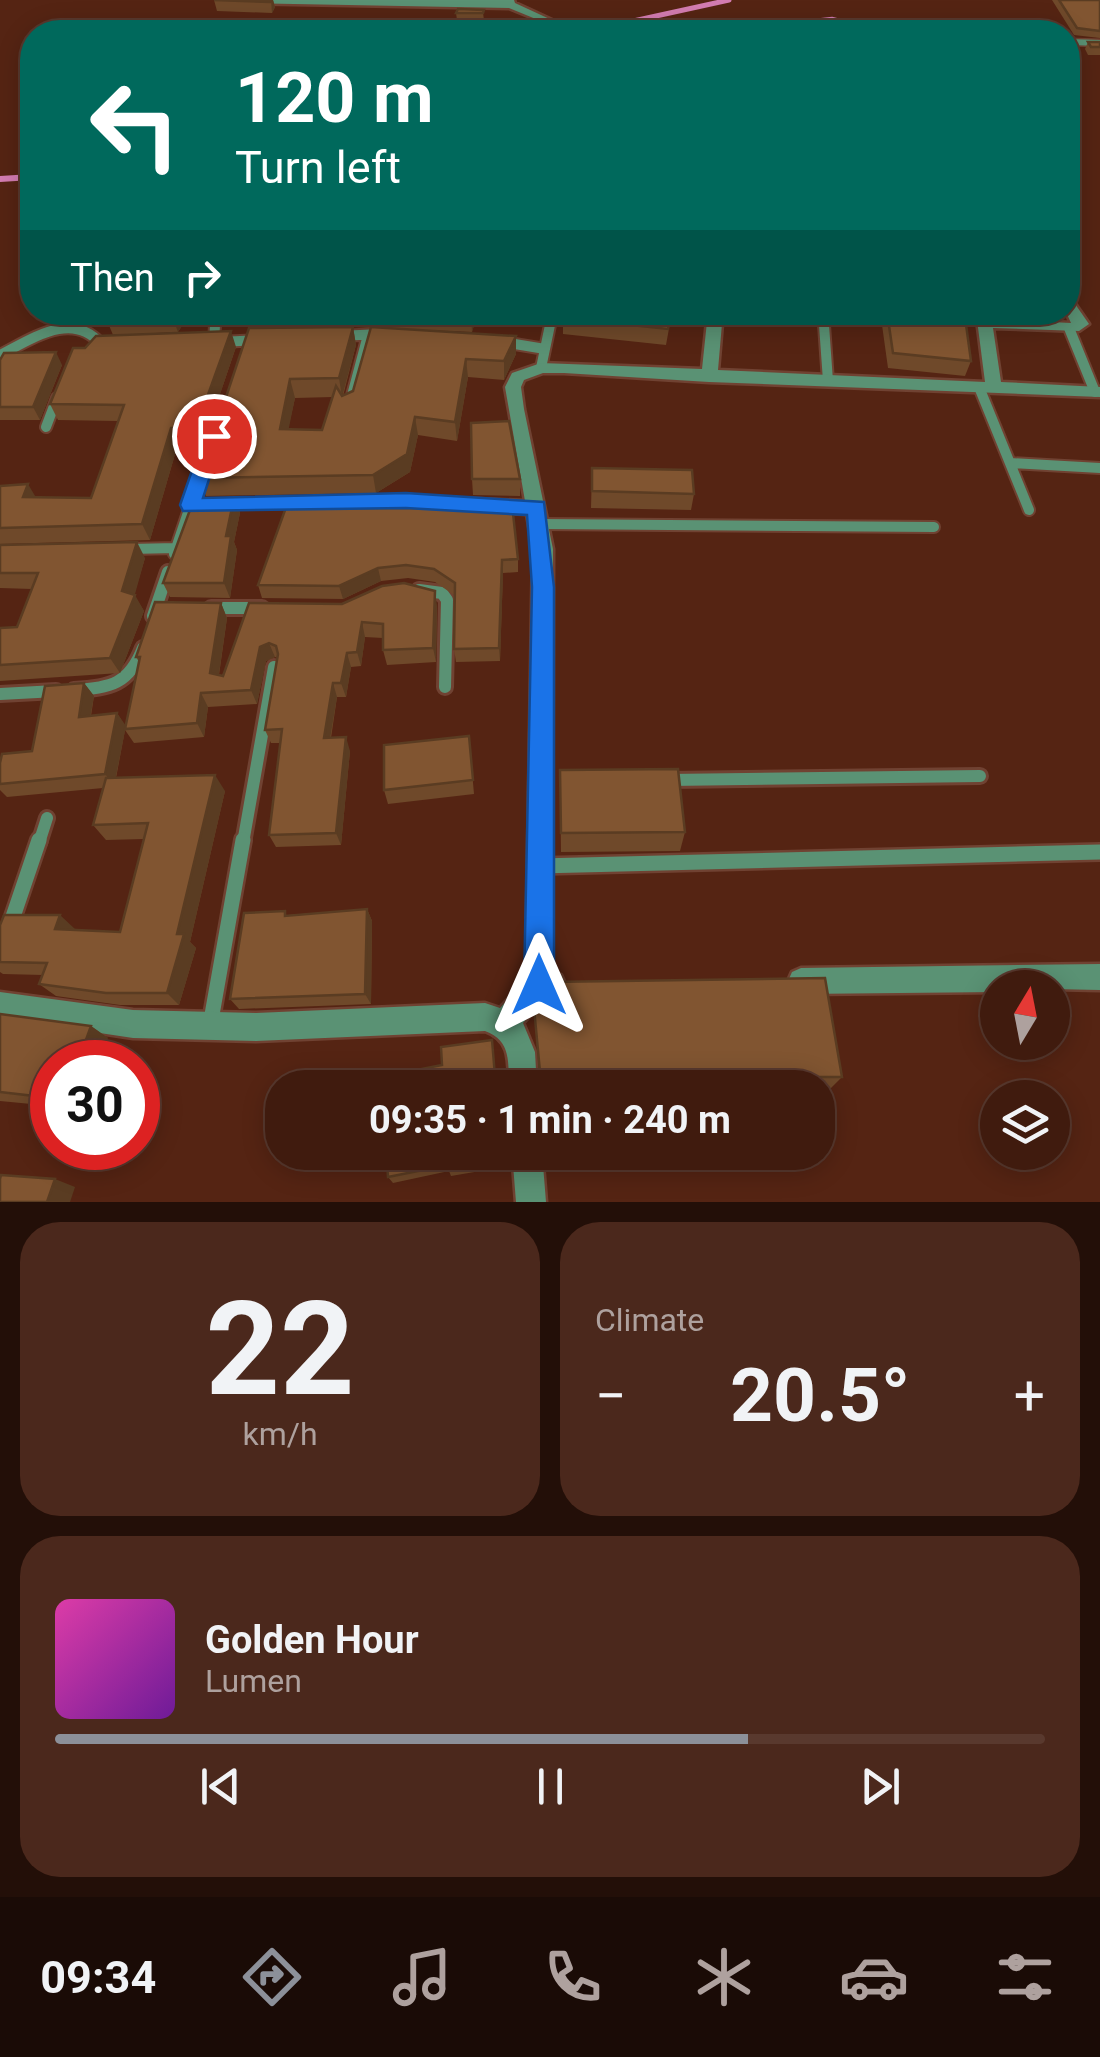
<!DOCTYPE html>
<html lang="en">
<head>
<meta charset="utf-8">
<style>
  :root { --surface:#401b0e; --page:#4b281c; --text:#f1f3f6; --muted:#aea19e; --line:#59392e; --accent:#8c9099 }
  body { margin:0; font-family:Roboto,sans-serif; background:var(--page); color:var(--text); height:100vh; display:flex; flex-direction:column; font-size:38px; white-space:nowrap }
  * { box-sizing:border-box; margin:0 }
  p { font-size:32px; color:var(--muted) }
  .icon { flex:none; width:55px; height:55px; fill:none; stroke:currentColor; stroke-width:2; stroke-linecap:round; stroke-linejoin:round }
  .map { position:relative; height:1202px; overflow:hidden }
  .sheet { display:flex; flex-direction:column; gap:20px; padding:20px; background:#230f08; flex:1 }
  .sheet>* { flex:none }
  .hud { position:absolute; left:20px; top:20px; width:1060px; height:305px; border-radius:40px; box-shadow:0 5px 25px #0003,0 0 0 2px var(--line); background:#00695c; color:#fff; overflow:hidden }
  .needle { width:65px; rotate:10deg }
  .fabs { position:absolute; left:980px; top:970px; display:grid; gap:20px }
  .fabs a { display:grid; place-items:center; width:90px; height:90px; border-radius:50%; background:var(--surface); box-shadow:0 5px 25px #0003,0 0 0 2px var(--line); font-size:50px }
  .speed { position:absolute; left:30px; top:1040px; display:flex; gap:20px; font-size:50px; font-weight:700; text-align:center }
  .speed>* { display:grid; place-content:center; width:130px; height:130px; border-radius:50%; background:var(--surface); box-shadow:0 5px 25px #0003,0 0 0 2px var(--line); line-height:1 }
  .speed .limit { border:15px solid #d22; background:#fff; color:#111 }
  .pin { position:absolute; display:grid; place-items:center; width:85px; height:85px; color:#fff; margin:-42px; border:5px solid #fff; border-radius:50%; box-shadow:0 2px 10px #0007 }
  .me { position:absolute; width:110px; margin:-55px; rotate:0deg; stroke-linejoin:round; filter:drop-shadow(0 0 8px #0008) }
  .turn { display:flex; align-items:center; gap:35px; height:210px; padding:0 50px; font-size:45px }
  .turn .icon { width:130px; height:130px; stroke-width:2.5 }
  .turn b { display:block; font-size:70px; line-height:85px }
  .then { display:flex; align-items:center; height:95px; padding:0 50px; background:#0003; gap:20px; font-size:38px }
  .big { font-size:75px; font-weight:700; line-height:1.1 }
  .sheet .widget { flex:1; display:flex; flex-direction:column; justify-content:center; gap:15px; min-width:0; padding:0 35px; border-radius:40px; background:var(--page) }
  .sheet .dial { align-items:center; gap:0 }
  .dial b { font-size:130px; line-height:1 }
  .song { display:flex; align-items:center; gap:30px }
  .cover { width:120px; height:120px; border-radius:15px; background:linear-gradient(135deg,hsl(320 70% 55%),hsl(280 70% 35%)) }
  .played { height:10px; border-radius:5px; background:linear-gradient(90deg,var(--accent) 70%,var(--line) 70%) }
  .keys { display:flex; justify-content:space-around; direction:ltr }
  .heat { display:flex; justify-content:space-between; align-items:center; font-size:55px; direction:ltr }
  .sheet .tiles { flex:1; display:grid; gap:20px; grid-template-columns:1fr 1fr }
  .widget:last-child { grid-column:span 2 }
  .trip { position:absolute; left:265px; top:1070px; width:570px; height:100px; border-radius:40px; background:var(--surface); box-shadow:0 5px 25px #0003,0 0 0 2px var(--line); font-weight:700; line-height:100px; text-align:center }
  .tabs { display:flex; height:160px; justify-content:space-around; align-items:center; background:#1a0b06; color:var(--muted) }
  .tabs .icon { width:70px; height:70px }
  .tabs .selected { color:var(--accent) }
  .tabs b { font-size:45px; color:var(--text) }
  .map>svg:first-child { display:block }
  .water { fill:#c052a2; stroke:#d37cb1; stroke-width:2.5 }
  .lines { fill:none; stroke-linecap:round; stroke-linejoin:round }
  .stream-far1 { stroke:#d37cb1; stroke-width:5 }
  .stream { stroke:#d37cb1; stroke-width:6 }
  .service-far4-casing { stroke:#704232; stroke-width:9 }
  .service-far3-casing { stroke:#704232; stroke-width:11 }
  .service-far2-casing { stroke:#704232; stroke-width:14 }
  .service-far1-casing { stroke:#704232; stroke-width:18 }
  .service-casing { stroke:#704232; stroke-width:20 }
  .minor-casing { stroke:#704232; stroke-width:5 }
  .service-far4 { stroke:#5a9274; stroke-width:6 }
  .service-far3 { stroke:#5a9274; stroke-width:8 }
  .service-far2 { stroke:#5a9274; stroke-width:10 }
  .service-far1 { stroke:#5a9274; stroke-width:12 }
  .service { stroke:#5a9274; stroke-width:15 }
  .minor { fill:#5a9274; fill-rule:evenodd }
  .wall { fill:#6f492a; fill-rule:evenodd }
  .shaded-wall { fill:#5a3c22 }
  .building { fill:#815531; stroke:#5a3c22; stroke-width:2.5 }
  .route { fill:#1a73e8; stroke:#114b97; stroke-width:2.5 }
</style>
</head>
<body>
<div class="map">
<svg width="1100" height="1202" viewBox="0 0 1100 1202">
  <rect width="100%" height="100%" fill="#552413"/>
  <path class="water" d="M 832,18 L 887,32 L 705,32 Z"/>
  <g class="lines">
    <path class="stream-far1" d="M 583,32 L 729,0"/>
    <path class="stream" d="M 0,179 L 32,177"/>
    <defs>
      <path id="service-far4" d="M 1070,42 L 1100,43"/>
      <path id="service-far3" d="M 823,312 L 824,327
        M 66,327 L 74,327
        M 214,327 L 215,312
        M 549,327 L 552,312"/>
      <path id="service-far2" d="M 824,325 L 828,381
        M 1069,328 L 1095,392
        M 339,336 L 380,334
        M 214,342 L 215,325
        M 219,342 L 260,340
        M 503,342 L 545,349 L 541,368
        M 545,349 L 550,325
        M 0,355 C 32,339 72,310 101,344
        M 979,387 L 1029,510
        M 350,403 L 368,335
        M 46,427 L 57,398
        M 1010,463 L 1100,468
        M 329,502 L 406,501
        M 224,504 L 301,503
        M 540,524 L 934,527
        M 130,549 L 176,548
        M 174,554 L 203,468"/>
      <path id="service-far1" d="M 419,590 L 442,593 L 447,600 L 445,687
        M 211,608 L 262,608
        M 153,616 L 168,572
        M 74,690 C 111,688 129,684 143,648
        M 0,694 L 56,691
        M 669,780 L 980,776
        M 39,843 L 47,818
        M 243,843 L 274,667"/>
      <path id="service" d="M 539,866 L 1100,852
        M 0,955 L 39,840
        M 210,1026 L 243,840"/>
      <path id="minor" d="M 242,0 L 514,0 L 515,3 L 567,27 L 562,30 L 206,28 L 210,23 L 548,24 L 509,8 L 247,3 Z
        M 1068,300 L 1073,301 L 1089,324 L 1079,331 L 993,328 L 1001,382 L 1100,387 L 1100,397 L 709,382 L 564,373 L 543,373 L 524,380 L 521,387 L 524,409 L 553,549 L 552,971 L 561,975 L 565,984 L 561,993 L 545,998 L 523,1023 L 535,1052 L 537,1088 L 509,1088 C 508,1063 512,1041 485,1031 L 256,1041 L 133,1038 L 0,1018 L 0,992 L 133,1010 L 256,1013 L 485,1003 L 500,1008 L 526,980 L 533,549 L 527,514 L 406,507 L 397,501 L 400,496 L 525,501 L 505,387 L 512,373 L 541,363 L 702,369 L 708,312 L 723,312 L 718,370 L 985,382 L 976,312 L 991,312 L 992,319 L 1071,323 L 1066,312 Z
        M 1100,964 L 1100,990 L 998,988 L 998,992 L 801,994 L 792,990 L 788,981 L 792,972 L 801,968 Z
        M 512,1152 L 542,1152 L 546,1202 L 516,1202 Z"/>
    </defs>
    <use href="#service-far4" class="service-far4-casing"/>
    <use href="#service-far3" class="service-far3-casing"/>
    <use href="#service-far2" class="service-far2-casing"/>
    <use href="#service-far1" class="service-far1-casing"/>
    <use href="#service" class="service-casing"/>
    <use href="#minor" class="minor-casing"/>
    <use href="#service-far4" class="service-far4"/>
    <use href="#service-far3" class="service-far3"/>
    <use href="#service-far2" class="service-far2"/>
    <use href="#service-far1" class="service-far1"/>
    <use href="#service" class="service"/>
    <use href="#minor" class="minor"/>
  </g>
  <path class="wall" d="M 214,0 L 273,0 L 275,7 L 272,13 L 217,11 Z
    M 1052,0 L 1100,0 L 1100,38 L 1074,35 Z
    M 456,13 L 483,13 L 484,20 L 457,20 Z
    M 1088,42 L 1100,42 L 1100,55 L 1088,55 L 1085,49 Z
    M 191,312 L 178,332 L 113,335 L 106,318 Z
    M 258,312 L 478,312 L 472,332 L 353,327 L 356,345 L 343,396 L 516,336 L 516,354 L 504,380 L 468,377 L 457,441 L 418,435 L 410,472 L 376,493 L 206,496 L 199,478 L 262,328 ZM 333,397 L 322,430 L 288,429 L 295,398 Z
    M 672,312 L 666,345 L 563,334 L 563,318 Z
    M 886,312 L 916,312 L 971,361 L 965,376 L 888,368 L 882,325 Z
    M 236,347 L 203,444 L 178,444 L 150,540 L 0,544 L 0,486 L 36,497 L 91,498 L 118,421 L 58,420 L 50,404 Z
    M 0,360 L 62,365 L 40,420 L 0,420 Z
    M 592,468 L 694,494 L 691,510 L 591,508 Z
    M 472,479 L 520,479 L 520,496 L 473,495 Z
    M 234,498 L 240,513 L 234,542 L 237,550 L 230,598 L 170,597 L 163,583 Z
    M 346,508 L 518,559 L 518,572 L 503,573 L 500,661 L 456,662 L 454,649 L 454,595 L 435,582 L 408,578 L 381,581 L 343,599 L 262,598 L 258,585 Z
    M 0,545 L 145,558 L 134,595 L 144,611 L 120,673 L 0,681 L 0,628 L 17,627 L 32,589 L 0,588 Z
    M 221,603 L 227,618 L 219,675 L 223,676 L 249,603 L 437,606 L 436,662 L 387,665 L 383,650 L 383,638 L 365,637 L 361,666 L 351,667 L 346,697 L 337,697 L 331,738 L 350,751 L 341,845 L 276,847 L 269,835 L 281,743 L 271,743 L 265,730 L 278,658 L 275,657 L 266,661 L 257,704 L 208,707 L 204,737 L 134,743 L 125,730 L 116,778 L 225,791 L 190,942 L 196,948 L 179,1005 L 120,1005 L 56,996 L 39,984 L 43,975 L 3,974 L 0,972 L 0,925 L 120,932 L 144,839 L 106,840 L 93,825 L 103,788 L 7,797 L 0,790 L 0,763 L 32,751 L 84,683 L 94,696 L 91,716 L 117,713 L 125,726 L 139,662 L 136,657 Z
    M 469,736 L 474,794 L 388,804 L 384,790 Z
    M 560,770 L 685,832 L 680,851 L 561,852 Z
    M 367,909 L 372,921 L 371,1004 L 239,1009 L 230,999 L 288,915 Z
    M 533,997 L 842,1077 L 826,1093 L 818,1093 L 818,1088 L 533,1088 L 533,1077 L 539,1072 Z
    M 0,1014 L 91,1026 L 108,1038 L 52,1062 L 52,1106 L 0,1101 Z
    M 386,1152 L 502,1152 L 504,1167 L 451,1176 L 449,1171 L 393,1183 L 388,1177 Z"/>
  <path class="shaded-wall" d="M 271,0 L 273,0 L 275,7 L 272,13 Z
    M 175,312 L 191,312 L 178,332 L 172,316 Z
    M 471,312 L 478,312 L 472,332 Z
    M 353,327 L 356,345 L 342,397 L 339,378 Z
    M 231,331 L 236,347 L 203,444 L 196,428 Z
    M 516,336 L 516,354 L 504,380 L 504,361 Z
    M 56,352 L 62,365 L 40,420 L 33,407 Z
    M 466,359 L 468,377 L 457,441 L 455,422 Z
    M 290,379 L 295,398 L 285,447 L 280,429 Z
    M 415,417 L 418,435 L 410,472 L 376,493 L 373,475 Z
    M 171,428 L 178,444 L 150,540 L 142,524 Z
    M 28,484 L 38,501 L 23,497 Z
    M 234,498 L 240,513 L 234,542 L 237,550 L 230,598 L 224,583 L 226,536 Z
    M 344,498 L 347,511 L 327,508 Z
    M 137,542 L 145,558 L 132,605 L 135,595 L 144,611 L 120,673 L 110,658 L 122,591 Z
    M 502,560 L 503,573 L 500,661 L 499,648 Z
    M 378,568 L 381,581 L 343,599 L 339,586 Z
    M 435,591 L 437,606 L 436,662 L 433,648 Z
    M 221,603 L 227,618 L 217,687 L 210,673 Z
    M 362,622 L 365,637 L 361,666 L 357,652 Z
    M 269,643 L 275,657 L 266,661 L 257,704 L 251,690 L 260,647 Z
    M 347,653 L 351,667 L 346,697 L 341,683 Z
    M 84,683 L 94,696 L 88,730 L 79,717 Z
    M 333,683 L 337,697 L 328,751 L 324,738 Z
    M 201,693 L 208,707 L 204,737 L 197,723 Z
    M 117,713 L 126,726 L 114,786 L 105,774 Z
    M 346,737 L 350,751 L 341,845 L 336,833 Z
    M 215,775 L 225,791 L 190,942 L 196,948 L 179,1005 L 167,993 L 177,934 Z
    M 367,909 L 372,921 L 371,1004 L 365,994 Z
    M 60,915 L 75,929 L 55,929 Z
    M 91,1026 L 108,1038 L 99,1062 L 78,1062 Z
    M 55,1179 L 75,1187 L 70,1202 L 47,1202 Z"/>
  <path class="building" d="M 214,0 L 271,0 L 270,2 Z
    M 1059,0 L 1100,0 L 1100,31 L 1077,28 Z
    M 458,9 L 484,10 L 483,13 L 456,13 Z
    M 381,24 L 443,24 L 441,32 L 376,32 Z
    M 452,26 L 481,26 L 479,32 L 450,32 Z
    M 1088,42 L 1100,42 L 1100,47 L 1091,47 Z
    M 110,312 L 175,312 L 172,316 L 106,318 Z
    M 565,312 L 671,312 L 668,329 L 563,318 Z
    M 887,312 L 916,312 L 965,317 L 971,361 L 893,353 Z
    M 353,327 L 339,378 L 290,379 L 280,429 L 322,430 L 336,386 L 342,396 L 353,391 L 371,327 L 516,336 L 504,361 L 466,359 L 455,422 L 415,417 L 407,454 L 373,475 L 199,478 L 249,328 Z
    M 231,331 L 196,428 L 171,428 L 142,524 L 0,528 L 0,486 L 28,484 L 23,497 L 91,498 L 124,405 L 50,404 L 73,348 L 85,348 L 96,336 Z
    M 56,352 L 33,407 L 0,407 L 0,360 L 4,353 Z
    M 509,421 L 520,479 L 472,479 L 471,423 Z
    M 592,468 L 692,470 L 694,494 L 592,491 Z
    M 234,498 L 226,536 L 231,536 L 224,583 L 163,583 L 194,499 Z
    M 344,498 L 327,508 L 441,508 L 440,500 L 512,504 L 518,559 L 502,560 L 499,648 L 454,649 L 455,583 L 434,569 L 406,565 L 378,568 L 339,586 L 258,585 L 289,499 Z
    M 137,542 L 122,591 L 135,595 L 110,658 L 0,665 L 0,628 L 17,627 L 38,573 L 0,573 L 0,545 Z
    M 404,583 L 435,591 L 433,648 L 383,650 L 383,624 L 362,622 L 357,652 L 347,653 L 341,683 L 333,683 L 324,738 L 346,737 L 336,833 L 269,835 L 282,729 L 265,730 L 278,654 L 276,646 L 269,643 L 260,647 L 251,690 L 201,693 L 197,723 L 125,729 L 140,657 L 136,657 L 155,602 L 221,603 L 210,673 L 223,676 L 249,603 L 342,604 L 382,586 Z
    M 84,683 L 79,717 L 117,713 L 105,774 L 0,784 L 0,763 L 2,754 L 32,751 L 45,686 Z
    M 469,736 L 473,780 L 384,790 L 384,745 Z
    M 678,769 L 685,832 L 561,833 L 560,770 Z
    M 215,775 L 177,934 L 184,934 L 167,993 L 106,993 L 39,984 L 47,963 L 0,962 L 0,925 L 4,915 L 60,915 L 55,929 L 120,932 L 148,823 L 93,825 L 106,778 Z
    M 367,909 L 365,994 L 230,999 L 244,913 L 285,911 L 285,916 Z
    M 825,978 L 842,1077 L 533,1077 L 540,1072 L 533,997 L 547,982 Z
    M 0,1014 L 91,1026 L 78,1062 L 52,1062 L 52,1098 L 0,1092 Z
    M 492,1040 L 496,1088 L 382,1088 L 381,1077 L 442,1065 L 441,1047 Z
    M 386,1152 L 502,1152 L 502,1161 L 448,1170 L 448,1165 L 388,1177 Z
    M 1,1175 L 55,1179 L 47,1202 L 0,1202 L 0,1179 Z"/>
  <path class="route" d="M 214,429 L 223,436 L 203,498 L 406,493 L 544,502 L 554,587 L 554,985 L 549,996 L 539,1000 L 528,996 L 524,985 L 532,587 L 527,515 L 406,508 L 183,511 L 180,505 L 204,436 Z"/>
</svg>
<div class="fabs">
<a><svg class="needle" viewBox="-14 -14 28 28"><path d="M0-13l5 13h-10z" fill="#e53935"/><path d="M0 13l5-13h-10z" fill="#aea19e"/></svg></a>
<a><svg class="icon" aria-label="layers" viewBox="0 0 24 24"><path d="M12 4l9 5-9 5-9-5zM3 14l9 5 9-5"/></svg></a>
</div>
<div class="speed"><div class="limit">30</div></div>
<div class="pin" style="left:214px;top:436px;background:#d93025"><svg class="icon" aria-label="arrive" viewBox="0 0 24 24"><path d="M6 21V4h12l-3 4 3 4H6"/></svg></div>
<svg class="me" style="left:539px;top:985px" viewBox="-20 -20 40 40"><path d="M0-17L14 15 0 8-14 15z" fill="#1a73e8" stroke="#fff" stroke-width="4"/></svg>
<div class="trip">09:35 · 1 min · 240 m</div>
<div class="hud">
<div class="turn"><svg class="icon" aria-label="left" viewBox="0 0 24 24"><path d="M17 20v-9H6M10 6l-5 5 5 5"/></svg><div><b>120 m</b>Turn left</div></div>
<div class="then">Then<svg class="icon" aria-label="right" viewBox="0 0 24 24"><path d="M7 20v-9h11M14 6l5 5-5 5"/></svg></div>
</div>
</div>
<section class="sheet">
<div class="tiles">
<div class="widget dial"><b>22</b><p>km/h</p></div>
<div class="widget"><p>Climate</p>
<div class="heat"><a>−</a><b class="big">20.5°</b><a>+</a></div>
</div>
<div class="widget">
<div class="song"><i class="cover"></i><div><b>Golden Hour</b><p>Lumen</p></div></div>
<div class="played"></div>
<div class="keys"><svg class="icon" aria-label="previous" viewBox="0 0 24 24"><path d="M18 5L8 12l10 7zM5 5v14"/></svg><svg class="icon" aria-label="pause" viewBox="0 0 24 24"><path d="M8 5v14M16 5v14"/></svg><svg class="icon" aria-label="next" viewBox="0 0 24 24"><path d="M6 5l10 7-10 7zM19 5v14"/></svg></div>
</div>
</div>
</section>
<nav class="tabs">
<b>09:34</b>
<svg class="icon selected" aria-label="directions" viewBox="0 0 24 24"><path d="M12 3l9 9-9 9-9-9zM9 14v-3h6M13 9l2 2-2 2"/></svg>
<svg class="icon" aria-label="music" viewBox="0 0 24 24"><path d="M9 18V5l10-2v13"/><circle cx="6" cy="18" r="3"/><circle cx="16" cy="16" r="3"/></svg>
<svg class="icon" aria-label="phone" viewBox="0 0 24 24"><path d="M5 4h4l2 5-3 2q2 4 5 5l2-3 5 2v4C11 20 4 13 5 4z"/></svg>
<svg class="icon" aria-label="climate" viewBox="0 0 24 24"><path d="M12 3v18M4 7l16 10M4 17L20 7"/></svg>
<svg class="icon" aria-label="car" viewBox="0 0 24 24"><path d="M5 17H2v-5l4-1 3-4h7l3 4 3 1v5h-3M9 17h6M6 11h13"/><circle cx="7" cy="17" r="2"/><circle cx="17" cy="17" r="2"/></svg>
<svg class="icon" aria-label="filters" viewBox="0 0 24 24"><path d="M4 7h16M4 17h16"/><circle cx="9" cy="7" r="2"/><circle cx="15" cy="17" r="2"/></svg>
</nav>
</body>
</html>
